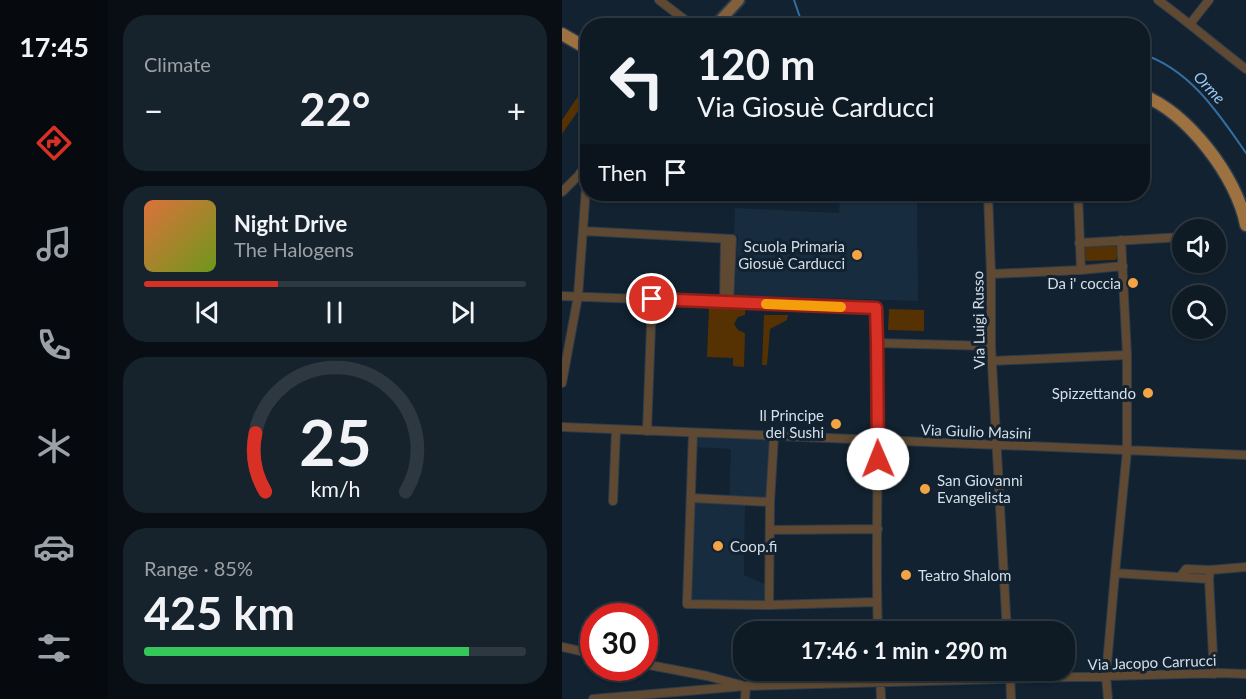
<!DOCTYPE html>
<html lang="en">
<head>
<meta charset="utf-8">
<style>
  :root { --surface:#0e1a24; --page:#17232c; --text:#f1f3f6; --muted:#9ba1a6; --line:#2e3841; --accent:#d93025 }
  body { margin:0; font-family:Lato,sans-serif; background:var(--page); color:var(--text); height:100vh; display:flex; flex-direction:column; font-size:22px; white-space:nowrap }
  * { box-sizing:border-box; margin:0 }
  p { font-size:20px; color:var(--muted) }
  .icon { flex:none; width:33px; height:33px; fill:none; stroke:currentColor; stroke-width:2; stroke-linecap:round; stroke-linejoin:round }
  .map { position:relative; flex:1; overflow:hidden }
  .side { display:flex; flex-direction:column; gap:15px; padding:15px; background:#080e14; width:454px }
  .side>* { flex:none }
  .banner { position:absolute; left:18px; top:18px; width:570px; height:183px; border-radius:24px; box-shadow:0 2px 4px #0004,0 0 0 2px var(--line); background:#0e1a24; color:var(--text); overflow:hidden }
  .fabs { position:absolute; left:610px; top:219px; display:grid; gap:12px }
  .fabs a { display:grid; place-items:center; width:54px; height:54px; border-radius:50%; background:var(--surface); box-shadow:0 2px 4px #0004,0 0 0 2px var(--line); font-size:30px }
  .speed { position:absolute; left:18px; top:603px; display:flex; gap:12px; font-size:30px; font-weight:700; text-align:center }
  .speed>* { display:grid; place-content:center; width:78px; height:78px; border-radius:50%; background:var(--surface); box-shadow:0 2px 4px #0004,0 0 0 2px var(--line); line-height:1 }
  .speed .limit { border:9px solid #d22; background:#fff; color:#111 }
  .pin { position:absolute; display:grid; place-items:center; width:51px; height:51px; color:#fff; margin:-26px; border:3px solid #fff; border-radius:50%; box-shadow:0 2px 6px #0007 }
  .me { position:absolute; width:66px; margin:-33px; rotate:359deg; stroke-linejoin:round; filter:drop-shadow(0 0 4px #0008) }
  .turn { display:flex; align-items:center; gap:21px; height:126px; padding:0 18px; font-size:27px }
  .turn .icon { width:78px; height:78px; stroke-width:2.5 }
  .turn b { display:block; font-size:42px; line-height:51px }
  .then { display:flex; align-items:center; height:57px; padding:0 18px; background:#0003; gap:12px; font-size:22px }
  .big { font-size:45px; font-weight:700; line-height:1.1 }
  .side .card { flex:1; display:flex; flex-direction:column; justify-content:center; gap:9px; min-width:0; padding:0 21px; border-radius:24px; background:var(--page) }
  .side .dial { align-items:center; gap:0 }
  .dial svg { height:156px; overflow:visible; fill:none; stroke:var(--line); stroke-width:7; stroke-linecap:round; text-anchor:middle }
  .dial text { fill:var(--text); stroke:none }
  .song { display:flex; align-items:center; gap:18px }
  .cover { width:72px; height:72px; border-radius:9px; background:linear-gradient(135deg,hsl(20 70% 55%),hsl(80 70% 35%)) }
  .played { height:6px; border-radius:3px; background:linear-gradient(90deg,var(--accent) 35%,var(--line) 35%) }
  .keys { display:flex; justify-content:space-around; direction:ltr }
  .heat { display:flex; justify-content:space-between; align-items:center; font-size:33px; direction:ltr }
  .charge { height:9px; border-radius:4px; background:linear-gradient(90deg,#34c759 85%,var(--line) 0) }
  .trip { position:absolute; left:171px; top:621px; width:342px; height:60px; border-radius:24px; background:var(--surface); box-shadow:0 2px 4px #0004,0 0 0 2px var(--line); font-weight:700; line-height:60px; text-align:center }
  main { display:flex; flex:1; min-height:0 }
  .tab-bar { display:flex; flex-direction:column; width:108px; justify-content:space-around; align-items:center; background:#060a0e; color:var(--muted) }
  .tab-bar .icon { width:42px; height:42px }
  .tab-bar .current { color:var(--accent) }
  .tab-bar b { font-size:27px; color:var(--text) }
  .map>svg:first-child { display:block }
  .built { fill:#172c3f }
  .green { fill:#563202 }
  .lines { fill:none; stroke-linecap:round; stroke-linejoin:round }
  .stream { stroke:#346da0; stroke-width:2 }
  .street-casing { stroke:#2d3c4a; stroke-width:10 }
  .secondary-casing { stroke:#2d3c4a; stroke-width:14 }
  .primary-casing { stroke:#2d3c4a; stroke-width:15 }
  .street { stroke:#5f4933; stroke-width:8 }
  .secondary { stroke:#83603c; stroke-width:10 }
  .primary { stroke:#9e7141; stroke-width:12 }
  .route-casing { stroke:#8d1f18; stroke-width:15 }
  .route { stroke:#d93025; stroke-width:10 }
  .slow { stroke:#f59e0b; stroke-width:10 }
  .poi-dot { fill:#f4a345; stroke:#122230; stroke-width:2 }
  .labels { text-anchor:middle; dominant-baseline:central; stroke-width:6; stroke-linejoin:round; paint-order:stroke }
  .poi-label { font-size:15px; fill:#d5dfe9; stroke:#122230; text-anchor:end }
  .street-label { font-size:15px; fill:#d5dfe9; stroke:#122230 }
  .water-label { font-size:16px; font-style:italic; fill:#99c6f2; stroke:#122230 }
</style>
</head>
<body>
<main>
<nav class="tab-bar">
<b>17:45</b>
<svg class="icon current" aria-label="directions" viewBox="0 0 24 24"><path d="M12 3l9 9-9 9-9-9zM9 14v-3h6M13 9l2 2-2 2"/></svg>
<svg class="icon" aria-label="music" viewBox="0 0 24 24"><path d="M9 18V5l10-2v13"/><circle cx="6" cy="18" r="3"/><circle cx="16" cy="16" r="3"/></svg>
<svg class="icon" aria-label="phone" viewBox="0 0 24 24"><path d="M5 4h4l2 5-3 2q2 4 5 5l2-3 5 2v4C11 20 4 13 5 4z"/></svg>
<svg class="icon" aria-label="climate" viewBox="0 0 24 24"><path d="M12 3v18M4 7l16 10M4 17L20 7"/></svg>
<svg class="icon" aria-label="car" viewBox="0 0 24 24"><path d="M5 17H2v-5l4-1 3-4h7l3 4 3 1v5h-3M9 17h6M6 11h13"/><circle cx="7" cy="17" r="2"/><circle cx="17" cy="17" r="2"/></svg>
<svg class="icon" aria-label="filters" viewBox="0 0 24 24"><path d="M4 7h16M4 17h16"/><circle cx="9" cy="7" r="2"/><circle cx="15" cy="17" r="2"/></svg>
</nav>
<section class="side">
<div class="card"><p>Climate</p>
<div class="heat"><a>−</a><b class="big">22°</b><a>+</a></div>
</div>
<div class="card">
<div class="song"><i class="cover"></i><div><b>Night Drive</b><p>The Halogens</p></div></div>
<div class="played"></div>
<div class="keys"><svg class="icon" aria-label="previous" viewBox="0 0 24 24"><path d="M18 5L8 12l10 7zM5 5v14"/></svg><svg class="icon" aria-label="pause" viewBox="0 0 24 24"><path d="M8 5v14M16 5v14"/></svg><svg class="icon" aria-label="next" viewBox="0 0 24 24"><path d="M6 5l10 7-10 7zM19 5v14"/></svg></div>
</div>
<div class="card dial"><svg viewBox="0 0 100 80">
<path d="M14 69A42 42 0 1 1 86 69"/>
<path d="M14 69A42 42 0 0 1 9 39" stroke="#d93025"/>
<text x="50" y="56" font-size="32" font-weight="700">25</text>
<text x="50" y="72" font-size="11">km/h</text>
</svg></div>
<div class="card"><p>Range · 85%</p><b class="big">425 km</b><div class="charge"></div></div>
</section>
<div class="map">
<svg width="684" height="699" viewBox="0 0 684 699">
  <rect width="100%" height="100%" fill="#122230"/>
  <path class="built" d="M 278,194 L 355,194 L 356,301 L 172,295 L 176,236 L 172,235 L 173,208 L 277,213 Z
    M 131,433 L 212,436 L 208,502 L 183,502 L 182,575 L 207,586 L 207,605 L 125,604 L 129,498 L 167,500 L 169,449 L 131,447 Z"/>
  <path class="green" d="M 25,83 L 25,98 L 0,134 L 0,120 Z
    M 554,244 L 556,258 L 553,260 L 525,261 L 522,259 L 522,247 L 524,246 Z
    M 147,308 L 183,310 L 183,315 L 176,317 L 172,324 L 176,330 L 183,333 L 182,367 L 171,366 L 171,358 L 145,357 Z
    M 327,309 L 362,310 L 362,331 L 326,330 Z
    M 202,315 L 226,315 L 225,320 L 208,329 L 205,365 L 200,365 Z"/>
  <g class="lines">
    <path class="stream" d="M 232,0 L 241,26
      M 580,54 C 628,69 657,114 684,153"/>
    <defs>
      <path id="street" d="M 97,0 L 131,26
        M 596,0 C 626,22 654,46 684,69
        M 628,24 L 647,0
        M 0,192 L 26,166
        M 426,194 L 429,274 L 429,346 L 445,632
        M 21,231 L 170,239 L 167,303
        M 517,243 L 621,237
        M 519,270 L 561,266
        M 429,274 L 519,270 L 516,194
        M 0,296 L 313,308 C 320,416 312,524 316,632
        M 162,302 L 163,239
        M 315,343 L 429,346
        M 430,361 L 565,355
        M 0,383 L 16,296 L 24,188 L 18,173
        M 0,427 L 684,455
        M 85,431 L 90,299
        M 131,433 L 125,604 L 207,605 L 315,602
        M 129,498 L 208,502
        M 51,501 L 54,430
        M 208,530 L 316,529
        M 553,573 L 647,579 L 648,570 L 684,567
        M 618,577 L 624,569 L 648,570
        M 647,579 L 652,674
        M 207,605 L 208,502 L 212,436
        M 0,647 L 32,654
        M 82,664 L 145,676 L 179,685
        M 318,670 L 319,699
        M 448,670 L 449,699
        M 31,699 L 184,686 L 659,673 L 684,674
        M 183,699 L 184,686
        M 546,699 L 544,676 L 553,573 L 565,451 L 565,355 L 559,240"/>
      <path id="secondary" d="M 153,26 L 177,0"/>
      <path id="primary" d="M 0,34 L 26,49
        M 580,95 C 626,113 675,177 684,225"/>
    </defs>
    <use href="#street" class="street-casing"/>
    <use href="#secondary" class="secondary-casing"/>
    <use href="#primary" class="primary-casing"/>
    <use href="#street" class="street"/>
    <use href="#secondary" class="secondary"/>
    <use href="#primary" class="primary"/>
  </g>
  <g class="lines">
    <defs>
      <path id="route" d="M 90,299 L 314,308 L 315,343 L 316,459"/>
    </defs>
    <use href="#route" class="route-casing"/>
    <use href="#route" class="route"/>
    <path class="slow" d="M 204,304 L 279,307"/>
  </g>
  <g class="poi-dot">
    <circle cx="295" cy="255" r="6"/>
    <circle cx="571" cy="283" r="6"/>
    <circle cx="586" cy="393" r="6"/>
    <circle cx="274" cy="424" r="6"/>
    <circle cx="363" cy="489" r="6"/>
    <circle cx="156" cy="546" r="6"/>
    <circle cx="344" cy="575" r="6"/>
  </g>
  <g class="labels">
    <g class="poi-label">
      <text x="283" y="246">Scuola Primaria<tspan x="283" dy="17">Giosuè Carducci</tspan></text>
      <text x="559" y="283">Da i' coccia</text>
      <text x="574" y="393">Spizzettando</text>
      <text x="262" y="415">Il Principe<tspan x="262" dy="17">del Sushi</tspan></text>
      <text x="375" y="480" text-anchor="start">San Giovanni<tspan x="375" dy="17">Evangelista</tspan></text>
      <text x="168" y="546" text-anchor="start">Coop.fi</text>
      <text x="356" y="575" text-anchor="start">Teatro Shalom</text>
    </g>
    <g class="street-label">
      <text transform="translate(416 320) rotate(-91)">Via Luigi Russo</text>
      <text transform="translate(414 431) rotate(2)">Via Giulio Masini</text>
      <text transform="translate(590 662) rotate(-2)">Via Jacopo Carrucci</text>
    </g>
    <g class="water-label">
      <text transform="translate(648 87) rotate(47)">Orme</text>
    </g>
  </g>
</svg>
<div class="fabs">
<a><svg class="icon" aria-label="sound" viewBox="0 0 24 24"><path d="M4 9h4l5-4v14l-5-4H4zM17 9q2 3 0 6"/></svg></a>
<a><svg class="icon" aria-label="search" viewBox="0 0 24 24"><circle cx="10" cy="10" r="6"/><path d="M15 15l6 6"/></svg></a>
</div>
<div class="speed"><div class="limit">30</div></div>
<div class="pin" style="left:90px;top:299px;background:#d93025"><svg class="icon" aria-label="arrive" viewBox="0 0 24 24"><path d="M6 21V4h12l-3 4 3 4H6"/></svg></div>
<svg class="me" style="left:316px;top:459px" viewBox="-20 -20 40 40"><circle r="19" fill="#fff"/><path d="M0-13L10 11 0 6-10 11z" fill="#d93025"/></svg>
<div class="trip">17:46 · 1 min · 290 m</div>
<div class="banner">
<div class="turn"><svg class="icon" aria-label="left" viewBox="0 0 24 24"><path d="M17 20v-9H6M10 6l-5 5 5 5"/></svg><div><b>120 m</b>Via Giosuè Carducci</div></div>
<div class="then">Then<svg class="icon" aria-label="arrive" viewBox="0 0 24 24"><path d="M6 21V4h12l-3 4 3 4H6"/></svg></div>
</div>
</div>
</main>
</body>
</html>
